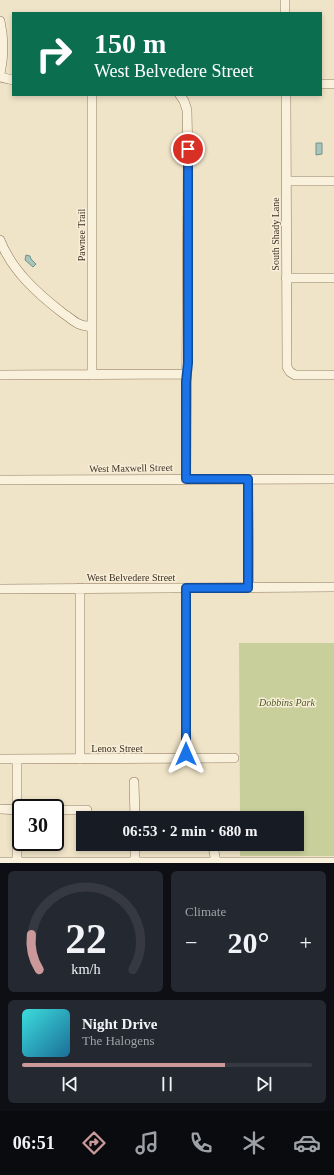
<!DOCTYPE html>
<html lang="en">
<head>
<meta charset="utf-8">
<style>
  :root { --surface:#171b24; --page:#242831; --text:#f1f3f6; --muted:#9ea1a6; --line:#363941; --accent:#cc999b }
  body { margin:0; font-family:"Times New Roman",serif; background:var(--page); color:var(--text); height:100vh; display:flex; flex-direction:column; font-size:15px; white-space:nowrap }
  * { box-sizing:border-box; margin:0 }
  p { font-size:13px; color:var(--muted) }
  .icon { flex:none; width:22px; height:22px; fill:none; stroke:currentColor; stroke-width:2; stroke-linecap:round; stroke-linejoin:round }
  .map { position:relative; height:863px; overflow:hidden }
  .sheet { display:flex; flex-direction:column; gap:8px; padding:8px; background:#0d0f14; flex:1 }
  .sheet>* { flex:none }
  .banner { position:absolute; left:12px; top:12px; width:310px; height:84px; border-radius:0px; box-shadow:0 2px 6px #0003; background:#0b6e4f; color:#fff; overflow:hidden }
  .speed { position:absolute; left:12px; top:799px; display:flex; gap:8px; font-size:20px; font-weight:700; text-align:center }
  .speed>* { display:grid; place-content:center; width:52px; height:52px; border-radius:50%; background:var(--surface); box-shadow:0 2px 6px #0003; line-height:1 }
  .speed .limit { border:2px solid #111; border-radius:6px; background:#fff; color:#111 }
  .pin { position:absolute; display:grid; place-items:center; width:34px; height:34px; color:#fff; margin:-17px; border:2px solid #fff; border-radius:50%; box-shadow:0 1px 4px #0007 }
  .me { position:absolute; width:44px; margin:-22px; rotate:0deg; stroke-linejoin:round; filter:drop-shadow(0 0 3px #0008) }
  .turn { display:flex; align-items:center; gap:14px; height:84px; padding:0 16px; font-size:18px }
  .turn .icon { width:52px; height:52px; stroke-width:2.5 }
  .turn b { display:block; font-size:28px; line-height:34px }
  .big { font-size:30px; font-weight:600; line-height:1.1 }
  .sheet .card { flex:1; display:flex; flex-direction:column; justify-content:center; gap:6px; min-width:0; padding:0 14px; border-radius:6px; background:var(--page) }
  .sheet .dial { align-items:center; gap:0 }
  .dial svg { height:104px; overflow:visible; fill:none; stroke:var(--line); stroke-width:7; stroke-linecap:round; text-anchor:middle }
  .dial text { fill:var(--text); stroke:none }
  .song { display:flex; align-items:center; gap:12px }
  .cover { width:48px; height:48px; border-radius:6px; background:linear-gradient(135deg,hsl(180 70% 55%),hsl(200 70% 35%)) }
  .played { height:4px; border-radius:2px; background:linear-gradient(90deg,var(--accent) 70%,var(--line) 70%) }
  .keys { display:flex; justify-content:space-around; direction:ltr }
  .heat { display:flex; justify-content:space-between; align-items:center; font-size:22px; direction:ltr }
  .sheet .tiles { flex:1; display:grid; gap:8px; grid-template-columns:1fr 1fr }
  .card:last-child { grid-column:span 2 }
  .trip { position:absolute; left:76px; top:811px; width:228px; height:40px; border-radius:0px; background:var(--surface); box-shadow:0 2px 6px #0003; font-weight:600; line-height:40px; text-align:center }
  .menu { display:flex; height:64px; justify-content:space-around; align-items:center; background:#090b0e; color:var(--muted) }
  .menu .icon { width:28px; height:28px }
  .menu .active { color:var(--accent) }
  .menu b { font-size:18px; color:var(--text) }
  .map>svg:first-child { display:block }
  .green { fill:#c9cf9b }
  .water { fill:#a9c4bc; stroke:#6f938a }
  .lines { fill:none; stroke-linecap:round; stroke-linejoin:round }
  .minor-casing { stroke:#8d765c; stroke-width:10 }
  .minor { stroke:#faf1dc; stroke-width:9 }
  .route-casing { stroke:#114b97; stroke-width:10 }
  .route { stroke:#1a73e8; stroke-width:7 }
  .labels { text-anchor:middle; dominant-baseline:central; stroke-width:3; stroke-linejoin:round; paint-order:stroke }
  .street-label { font-size:10px; fill:#3d2e20; stroke:#f7eed8 }
  .park-label { font-size:10px; font-style:italic; fill:#4d5a26; stroke:#f7eed8 }
</style>
</head>
<body>
<div class="map">
<svg width="334" height="863" viewBox="0 0 334 863">
  <rect width="100%" height="100%" fill="#f0e4c8"/>
  <path class="green" d="M 239,643 L 334,643 L 334,856 L 240,856 L 240,844 L 297,844 L 297,818 L 240,818 Z"/>
  <path class="water" d="M 316,143 L 322,143 L 322,154 L 316,155 Z
    M 26,255 L 30,256 L 31,259 L 36,264 L 33,267 L 25,260 Z"/>
  <g class="lines">
    <defs>
      <path id="minor" d="M 285,0 L 285,13
        M 0,21 C 4,39 4,56 0,74
        M 0,77 L 13,80
        M 321,84 L 334,84
        M 92,95 L 92,375
        M 180,95 L 184,101 L 187,110 L 188,162 L 186,479
        M 286,95 L 287,367 L 290,372 L 295,375 L 334,375
        M 286,181 L 334,181
        M 0,240 C 12,271 38,294 64,314 C 69,317 74,322 79,324 C 83,326 88,326 92,327
        M 286,278 L 334,278
        M 0,375 L 186,374
        M 248,479 L 249,588
        M 0,480 L 334,479
        M 80,588 L 80,759
        M 186,588 L 186,759
        M 0,589 L 334,587
        M 0,759 L 234,758
        M 134,782 L 135,818
        M 0,809 L 21,810
        M 55,810 L 87,810
        M 211,844 L 214,851 L 216,863
        M 135,861 L 135,845 L 136,844
        M 0,862 L 334,862
        M 17,863 L 17,759"/>
    </defs>
    <use href="#minor" class="minor-casing"/>
    <use href="#minor" class="minor"/>
  </g>
  <g class="lines">
    <defs>
      <path id="route" d="M 186,754 L 186,588 L 248,588 L 248,479 L 186,479 L 186,382 L 188,363 L 188,149"/>
    </defs>
    <use href="#route" class="route-casing"/>
    <use href="#route" class="route"/>
  </g>
  <g class="labels">
    <g class="street-label">
      <text transform="translate(275 234) rotate(-90)">South Shady Lane</text>
      <text transform="translate(81 235) rotate(-90)">Pawnee Trail</text>
      <text transform="translate(131 468) rotate(-1)">West Maxwell Street</text>
      <text x="131" y="577">West Belvedere Street</text>
      <text x="117" y="748">Lenox Street</text>
    </g>
    <g class="park-label">
      <text x="287" y="702">Dobbins Park</text>
    </g>
  </g>
</svg>
<div class="speed"><div class="limit">30</div></div>
<div class="pin" style="left:188px;top:149px;background:#d93025"><svg class="icon" aria-label="arrive" viewBox="0 0 24 24"><path d="M6 21V4h12l-3 4 3 4H6"/></svg></div>
<svg class="me" style="left:186px;top:754px" viewBox="-20 -20 40 40"><path d="M0-17L14 15 0 8-14 15z" fill="#1a73e8" stroke="#fff" stroke-width="4"/></svg>
<div class="trip">06:53 · 2 min · 680 m</div>
<div class="banner">
<div class="turn"><svg class="icon" aria-label="right" viewBox="0 0 24 24"><path d="M7 20v-9h11M14 6l5 5-5 5"/></svg><div><b>150 m</b>West Belvedere Street</div></div>
</div>
</div>
<section class="sheet">
<div class="tiles">
<div class="card dial"><svg viewBox="0 0 100 80">
<path d="M14 69A42 42 0 1 1 86 69"/>
<path d="M14 69A42 42 0 0 1 8 42" stroke="#cc999b"/>
<text x="50" y="56" font-size="32" font-weight="700">22</text>
<text x="50" y="72" font-size="11">km/h</text>
</svg></div>
<div class="card"><p>Climate</p>
<div class="heat"><a>−</a><b class="big">20°</b><a>+</a></div>
</div>
<div class="card">
<div class="song"><i class="cover"></i><div><b>Night Drive</b><p>The Halogens</p></div></div>
<div class="played"></div>
<div class="keys"><svg class="icon" aria-label="previous" viewBox="0 0 24 24"><path d="M18 5L8 12l10 7zM5 5v14"/></svg><svg class="icon" aria-label="pause" viewBox="0 0 24 24"><path d="M8 5v14M16 5v14"/></svg><svg class="icon" aria-label="next" viewBox="0 0 24 24"><path d="M6 5l10 7-10 7zM19 5v14"/></svg></div>
</div>
</div>
</section>
<nav class="menu">
<b>06:51</b>
<svg class="icon active" aria-label="directions" viewBox="0 0 24 24"><path d="M12 3l9 9-9 9-9-9zM9 14v-3h6M13 9l2 2-2 2"/></svg>
<svg class="icon" aria-label="music" viewBox="0 0 24 24"><path d="M9 18V5l10-2v13"/><circle cx="6" cy="18" r="3"/><circle cx="16" cy="16" r="3"/></svg>
<svg class="icon" aria-label="phone" viewBox="0 0 24 24"><path d="M5 4h4l2 5-3 2q2 4 5 5l2-3 5 2v4C11 20 4 13 5 4z"/></svg>
<svg class="icon" aria-label="climate" viewBox="0 0 24 24"><path d="M12 3v18M4 7l16 10M4 17L20 7"/></svg>
<svg class="icon" aria-label="car" viewBox="0 0 24 24"><path d="M5 17H2v-5l4-1 3-4h7l3 4 3 1v5h-3M9 17h6M6 11h13"/><circle cx="7" cy="17" r="2"/><circle cx="17" cy="17" r="2"/></svg>
</nav>
</body>
</html>
